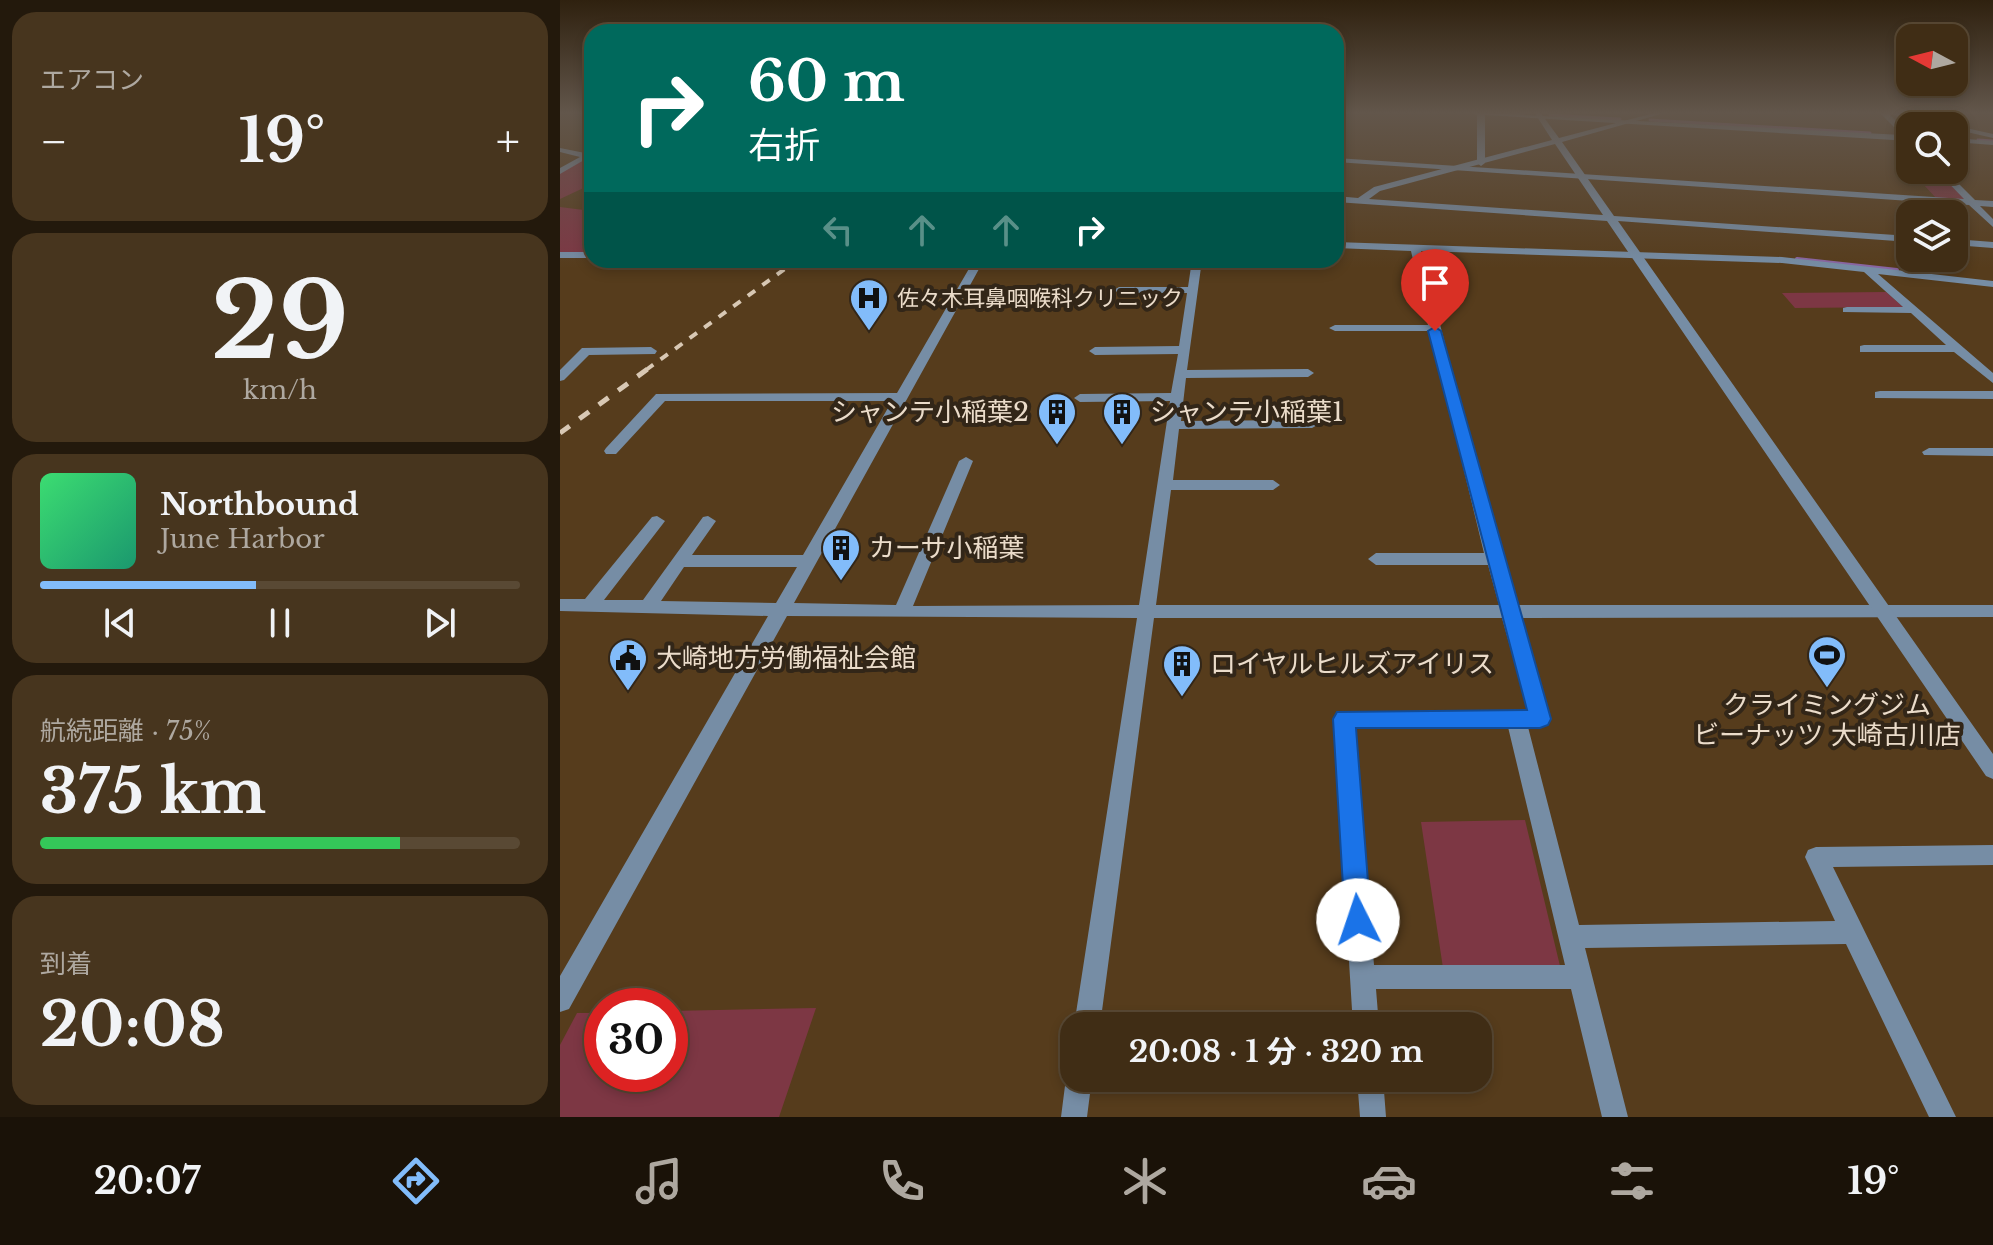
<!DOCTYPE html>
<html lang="ja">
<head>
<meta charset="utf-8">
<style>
  :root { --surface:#402d15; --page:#47351e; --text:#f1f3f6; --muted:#aea8a0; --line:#594934; --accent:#82bcfa }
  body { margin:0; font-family:"Libre Baskerville","Noto Sans JP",serif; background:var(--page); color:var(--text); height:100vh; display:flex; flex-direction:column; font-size:30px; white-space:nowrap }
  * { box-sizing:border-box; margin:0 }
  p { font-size:26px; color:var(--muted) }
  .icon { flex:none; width:44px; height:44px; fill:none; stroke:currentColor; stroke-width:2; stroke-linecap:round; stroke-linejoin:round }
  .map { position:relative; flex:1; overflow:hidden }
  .panel { display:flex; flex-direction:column; gap:12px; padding:12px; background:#23190c; width:560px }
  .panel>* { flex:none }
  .top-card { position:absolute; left:24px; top:24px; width:760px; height:244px; border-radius:24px; box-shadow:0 4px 12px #0003,0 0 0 2px var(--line); background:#00695c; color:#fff; overflow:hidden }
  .needle { width:52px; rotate:277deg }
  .buttons { position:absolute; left:1336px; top:24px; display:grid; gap:16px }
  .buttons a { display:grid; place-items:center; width:72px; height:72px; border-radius:16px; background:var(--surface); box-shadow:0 4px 12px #0003,0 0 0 2px var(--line); font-size:40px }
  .speed { position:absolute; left:24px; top:988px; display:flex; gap:16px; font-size:40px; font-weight:700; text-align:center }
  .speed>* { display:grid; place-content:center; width:104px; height:104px; border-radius:50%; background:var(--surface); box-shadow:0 4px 12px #0003,0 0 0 2px var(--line); line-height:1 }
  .speed .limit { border:12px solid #d22; background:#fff; color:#111 }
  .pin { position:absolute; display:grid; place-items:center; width:68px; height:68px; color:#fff; margin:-82px -34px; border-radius:50% 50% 50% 0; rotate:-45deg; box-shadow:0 0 8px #0007 }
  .pin .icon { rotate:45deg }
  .me { position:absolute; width:88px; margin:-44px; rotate:356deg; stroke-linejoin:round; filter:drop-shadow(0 0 6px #0008) }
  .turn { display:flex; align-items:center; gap:28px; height:168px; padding:0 32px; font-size:36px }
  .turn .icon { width:104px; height:104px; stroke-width:2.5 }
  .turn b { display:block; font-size:56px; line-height:68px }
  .lanes { display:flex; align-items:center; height:76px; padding:0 32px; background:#0003; justify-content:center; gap:40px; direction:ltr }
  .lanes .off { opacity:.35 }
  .big { font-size:60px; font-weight:700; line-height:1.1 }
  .panel .tile { flex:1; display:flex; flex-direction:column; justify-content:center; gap:12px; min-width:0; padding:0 28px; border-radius:24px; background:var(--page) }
  .panel .dial { align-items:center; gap:0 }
  .dial b { font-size:104px; line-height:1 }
  .song { display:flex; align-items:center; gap:24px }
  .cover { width:96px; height:96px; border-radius:12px; background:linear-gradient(135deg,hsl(140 70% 55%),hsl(160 70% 35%)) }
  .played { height:8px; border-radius:4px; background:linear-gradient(90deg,var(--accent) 45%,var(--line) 45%) }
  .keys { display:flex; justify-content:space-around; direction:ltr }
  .heat { display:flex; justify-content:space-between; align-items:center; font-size:44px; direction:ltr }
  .charge { height:12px; border-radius:6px; background:linear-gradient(90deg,#34c759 75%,var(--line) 0) }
  .trip { position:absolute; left:500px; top:1012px; width:432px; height:80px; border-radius:24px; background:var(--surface); box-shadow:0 4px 12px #0003,0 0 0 2px var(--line); font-weight:700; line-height:80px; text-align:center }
  .tabs { display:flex; height:128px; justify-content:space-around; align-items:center; background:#1a1208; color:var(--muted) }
  .tabs .icon { width:56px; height:56px }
  .tabs .on { color:var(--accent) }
  .tabs b { font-size:36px; color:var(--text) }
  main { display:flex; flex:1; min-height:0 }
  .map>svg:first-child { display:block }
  .green { fill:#7d3744 }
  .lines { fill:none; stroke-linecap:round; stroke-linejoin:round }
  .stream-far1 { stroke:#8a65a2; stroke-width:3 }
  .stream { stroke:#8a65a2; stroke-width:4 }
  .minor { fill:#768da5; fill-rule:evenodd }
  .tertiary { fill:#768da5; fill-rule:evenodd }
  .rail-far1 { stroke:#d8c8b4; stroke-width:4; stroke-dasharray:9 9; stroke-linecap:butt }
  .rail { stroke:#d8c8b4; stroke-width:5; stroke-dasharray:12 12; stroke-linecap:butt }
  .route { fill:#1a73e8; stroke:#114b97; stroke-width:2 }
  .labels { text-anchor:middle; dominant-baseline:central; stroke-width:8; stroke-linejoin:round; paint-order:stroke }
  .far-poi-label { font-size:22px; fill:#ebdcca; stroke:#322618; text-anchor:start }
  .poi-label { font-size:26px; fill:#ebdcca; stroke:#322618; text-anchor:start }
</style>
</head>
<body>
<main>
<section class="panel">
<div class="tile"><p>エアコン</p>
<div class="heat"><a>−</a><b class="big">19°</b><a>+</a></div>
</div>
<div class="tile dial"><b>29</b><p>km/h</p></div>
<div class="tile">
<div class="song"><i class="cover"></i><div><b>Northbound</b><p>June Harbor</p></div></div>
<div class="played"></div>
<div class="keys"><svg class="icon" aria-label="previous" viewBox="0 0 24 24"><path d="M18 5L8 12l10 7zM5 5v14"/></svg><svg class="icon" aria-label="pause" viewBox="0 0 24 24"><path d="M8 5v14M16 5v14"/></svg><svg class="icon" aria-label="next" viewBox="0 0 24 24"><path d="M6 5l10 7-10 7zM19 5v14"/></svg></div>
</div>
<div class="tile"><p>航続距離 · 75%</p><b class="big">375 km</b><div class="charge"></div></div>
<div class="tile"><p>到着</p><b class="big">20:08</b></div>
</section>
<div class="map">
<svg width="1433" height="1117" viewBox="0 0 1433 1117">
  <rect width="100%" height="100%" fill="#563c1c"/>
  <path class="green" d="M 26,158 L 32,158 L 32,184 L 0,199 L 0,173 Z
    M 1350,170 L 1377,170 L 1407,201 L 1376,198 Z
    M 0,207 L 32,211 L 32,254 L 0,253 Z
    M 1326,292 L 1343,307 L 1235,308 L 1222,293 Z
    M 965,820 L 1000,966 L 883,968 L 861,822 Z
    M 256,1008 L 219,1117 L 0,1117 L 0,1045 L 17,1013 L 42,1013 L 42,1074 L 110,1074 L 110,1011 Z"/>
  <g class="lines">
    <path class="stream-far1" d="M 938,112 L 964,113
      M 990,115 L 1060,119
      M 1090,120 L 1310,133
      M 1418,140 L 1433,141"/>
    <path class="stream" d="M 1237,259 L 1337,270"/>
    <path class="minor" d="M 909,112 L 1342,135 L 1319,112 L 1327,112 L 1350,135 L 1350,141 L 925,115 L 925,163 L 921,166 L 917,163 L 917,115 Z
      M 1394,138 L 1433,141 L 1433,145 L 1394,142 Z
      M 0,148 L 30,154 L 31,156 L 0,174 L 0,168 L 20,157 L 0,152 Z
      M 776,158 L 1404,199 L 1376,170 L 1385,170 L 1415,200 L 1433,201 L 1433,207 L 1420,206 L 1433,219 L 1433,227 L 1409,205 L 776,162 Z
      M 776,242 L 1222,257 L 1433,281 L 1433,287 L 1318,274 L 1433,373 L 1433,383 L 1394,352 L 1300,352 L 1300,346 L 1304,345 L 1386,345 L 1351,313 L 1283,312 L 1283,308 L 1287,307 L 1343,307 L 1304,272 L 1222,263 L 861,251 L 931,521 L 956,605 L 1433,605 L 1433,617 L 959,618 L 990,719 L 987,725 L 968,727 L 1019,925 L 1275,921 L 1245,857 L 1248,850 L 1256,847 L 1433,845 L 1433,865 L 1273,867 L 1396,1117 L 1369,1117 L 1286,944 L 1025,948 L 1068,1117 L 1042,1117 L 1011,989 L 816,989 L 819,1026 L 793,1026 L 774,719 L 777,713 L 784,711 L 968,711 L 942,618 L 594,618 L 540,1026 L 514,1026 L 577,618 L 227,616 L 9,1009 L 0,1012 L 0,976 L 208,616 L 0,611 L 0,599 L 25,599 L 92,517 L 97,516 L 105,521 L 102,525 L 44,600 L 83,600 L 143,517 L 148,516 L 156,521 L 132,555 L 243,555 L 332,401 L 105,401 L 56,454 L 46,454 L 44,451 L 46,448 L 96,394 L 337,393 L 414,260 L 424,260 L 234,603 L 336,605 L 399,461 L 406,457 L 413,461 L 353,606 L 579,605 L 610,401 L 520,402 L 514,398 L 520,394 L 611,393 L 618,354 L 535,355 L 529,351 L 535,347 L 619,346 L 627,293 L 559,293 L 554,290 L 559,287 L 628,287 L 632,260 L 642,260 L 627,370 L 748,369 L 754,373 L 748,377 L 626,378 L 621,421 L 752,420 L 759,424 L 752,428 L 619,429 L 613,480 L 713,480 L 720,485 L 713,490 L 611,490 L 596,605 L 939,605 L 928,565 L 816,565 L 808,559 L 816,553 L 924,553 L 870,331 L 775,331 L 769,328 L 775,325 L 868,325 L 851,251 L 776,248 ZM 124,567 L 237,567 L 216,603 L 101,601 ZM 794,727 L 948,727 L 1005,965 L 814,965 Z
      M 0,252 L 32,252 L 32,258 L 0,258 Z
      M 91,347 L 97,351 L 95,354 L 29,355 L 4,380 L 0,381 L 0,370 L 22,348 Z
      M 1320,391 L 1433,391 L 1433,399 L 1315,398 L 1315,392 Z
      M 1369,448 L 1433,448 L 1433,456 L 1364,455 L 1362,452 Z
      M 514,1067 L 514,1078 L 532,1078 L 527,1117 L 501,1117 L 506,1078 L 510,1069 Z
      M 797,1078 L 823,1078 L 826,1117 L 800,1117 Z"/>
    <path class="tertiary" d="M 20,112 L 32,112 L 32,115 L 20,114 Z
      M 974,112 L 980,112 L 999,138 L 1098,112 L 1108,112 L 1002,142 L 1054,216 L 1350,236 L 1350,242 L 1058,221 L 1433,754 L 1433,779 L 1426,776 L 1047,221 L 776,202 L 776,196 L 798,198 L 814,187 L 992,140 ZM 995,144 L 1043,215 L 809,199 L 820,191 Z
      M 1322,112 L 1334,112 L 1433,134 L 1433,138 L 1394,129 L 1394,126 L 1378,126 Z
      M 1394,239 L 1433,242 L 1433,248 L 1394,245 Z"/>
    <path class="rail-far1" d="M 86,370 L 237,260"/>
    <path class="rail" d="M 0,433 L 89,368"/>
  </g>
  <linearGradient id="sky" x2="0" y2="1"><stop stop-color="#2f210f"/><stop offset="0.42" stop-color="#62564b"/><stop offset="1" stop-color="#62564b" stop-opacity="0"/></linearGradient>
  <rect width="1433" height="268" fill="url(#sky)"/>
  <path class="route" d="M 875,327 L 881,331 L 991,719 L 988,725 L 980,728 L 796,728 L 811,920 L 807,929 L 798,933 L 789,929 L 785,920 L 773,719 L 777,712 L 967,710 L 868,331 Z"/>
  <defs>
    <symbol id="hospital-pin" viewBox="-11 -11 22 30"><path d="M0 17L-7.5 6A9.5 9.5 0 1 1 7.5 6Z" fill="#82bcfa" stroke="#322618"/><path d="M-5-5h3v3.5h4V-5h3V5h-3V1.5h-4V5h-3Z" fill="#111"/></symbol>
    <symbol id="building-pin" viewBox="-11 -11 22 30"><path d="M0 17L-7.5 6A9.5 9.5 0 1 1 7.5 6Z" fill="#82bcfa" stroke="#322618"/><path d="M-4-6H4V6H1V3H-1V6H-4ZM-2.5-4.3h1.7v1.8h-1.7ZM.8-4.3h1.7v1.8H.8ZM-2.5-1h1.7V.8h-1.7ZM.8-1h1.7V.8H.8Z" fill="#111"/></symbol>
    <symbol id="stadium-pin" viewBox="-11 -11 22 30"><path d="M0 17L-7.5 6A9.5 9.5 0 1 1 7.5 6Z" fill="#82bcfa" stroke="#322618"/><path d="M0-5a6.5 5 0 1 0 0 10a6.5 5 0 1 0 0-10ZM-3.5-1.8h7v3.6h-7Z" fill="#111"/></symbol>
    <symbol id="civic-pin" viewBox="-11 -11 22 30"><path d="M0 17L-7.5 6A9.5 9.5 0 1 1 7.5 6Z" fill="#82bcfa" stroke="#322618"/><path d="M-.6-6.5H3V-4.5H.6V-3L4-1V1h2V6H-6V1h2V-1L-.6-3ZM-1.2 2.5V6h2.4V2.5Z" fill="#111"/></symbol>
  </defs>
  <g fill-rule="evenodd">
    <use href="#hospital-pin" x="287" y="276" width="44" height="60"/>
    <use href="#building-pin" x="475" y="390" width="44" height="60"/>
    <use href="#building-pin" x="540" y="390" width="44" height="60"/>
    <use href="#building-pin" x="259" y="526" width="44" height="60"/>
    <use href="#stadium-pin" x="1245" y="633" width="44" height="60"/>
    <use href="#civic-pin" x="46" y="636" width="44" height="60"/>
    <use href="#building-pin" x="600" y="642" width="44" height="60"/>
  </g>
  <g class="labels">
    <g class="far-poi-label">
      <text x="337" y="298">佐々木耳鼻咽喉科クリニック</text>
    </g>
    <g class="poi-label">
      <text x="469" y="412" text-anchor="end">シャンテ小稲葉2</text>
      <text x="590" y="412">シャンテ小稲葉1</text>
      <text x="309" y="548">カーサ小稲葉</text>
      <text x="96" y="658">大崎地方労働福祉会館</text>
      <text x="650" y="664">ロイヤルヒルズアイリス</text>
      <text x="1267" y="705" text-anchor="middle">クライミングジム<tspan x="1267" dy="30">ビーナッツ 大崎古川店</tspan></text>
    </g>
  </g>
</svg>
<div class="buttons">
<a><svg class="needle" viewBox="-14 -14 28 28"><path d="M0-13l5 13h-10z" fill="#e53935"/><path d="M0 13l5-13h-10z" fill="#aea8a0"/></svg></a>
<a><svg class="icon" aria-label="search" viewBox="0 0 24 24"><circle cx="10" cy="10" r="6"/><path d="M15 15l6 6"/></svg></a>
<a><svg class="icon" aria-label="layers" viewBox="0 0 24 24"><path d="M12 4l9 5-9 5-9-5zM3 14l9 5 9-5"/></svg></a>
</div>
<div class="speed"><div class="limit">30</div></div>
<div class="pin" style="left:875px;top:331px;background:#d93025"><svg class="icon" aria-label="arrive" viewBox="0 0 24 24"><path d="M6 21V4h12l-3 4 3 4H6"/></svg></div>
<svg class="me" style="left:798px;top:920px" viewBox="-20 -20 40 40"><circle r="19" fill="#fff"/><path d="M0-13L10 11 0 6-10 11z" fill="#1a73e8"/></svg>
<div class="trip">20:08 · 1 分 · 320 m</div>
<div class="top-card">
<div class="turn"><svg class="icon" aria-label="right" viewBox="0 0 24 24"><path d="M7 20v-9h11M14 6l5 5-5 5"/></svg><div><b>60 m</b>右折</div></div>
<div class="lanes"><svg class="icon off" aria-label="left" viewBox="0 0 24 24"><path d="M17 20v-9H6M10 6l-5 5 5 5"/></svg><svg class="icon off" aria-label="ahead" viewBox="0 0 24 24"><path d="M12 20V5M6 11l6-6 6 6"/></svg><svg class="icon off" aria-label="ahead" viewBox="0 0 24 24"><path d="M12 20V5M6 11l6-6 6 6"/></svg><svg class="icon" aria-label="right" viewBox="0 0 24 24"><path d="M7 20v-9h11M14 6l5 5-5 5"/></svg></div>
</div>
</div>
</main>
<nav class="tabs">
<b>20:07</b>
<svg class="icon on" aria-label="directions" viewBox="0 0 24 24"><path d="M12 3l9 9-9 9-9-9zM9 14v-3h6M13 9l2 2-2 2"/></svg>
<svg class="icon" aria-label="music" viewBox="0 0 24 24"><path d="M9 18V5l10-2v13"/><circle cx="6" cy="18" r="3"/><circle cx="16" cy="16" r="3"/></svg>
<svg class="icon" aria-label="phone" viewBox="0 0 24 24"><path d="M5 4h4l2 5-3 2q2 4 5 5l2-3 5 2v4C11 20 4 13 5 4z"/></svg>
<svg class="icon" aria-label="climate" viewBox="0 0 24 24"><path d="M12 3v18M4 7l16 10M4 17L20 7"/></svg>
<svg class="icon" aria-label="car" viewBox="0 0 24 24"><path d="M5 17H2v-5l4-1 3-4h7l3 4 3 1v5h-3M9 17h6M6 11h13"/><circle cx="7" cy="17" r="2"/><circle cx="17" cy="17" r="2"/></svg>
<svg class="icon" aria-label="filters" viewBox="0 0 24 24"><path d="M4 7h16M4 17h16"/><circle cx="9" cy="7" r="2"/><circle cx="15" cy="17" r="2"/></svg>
<b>19°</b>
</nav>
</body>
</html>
